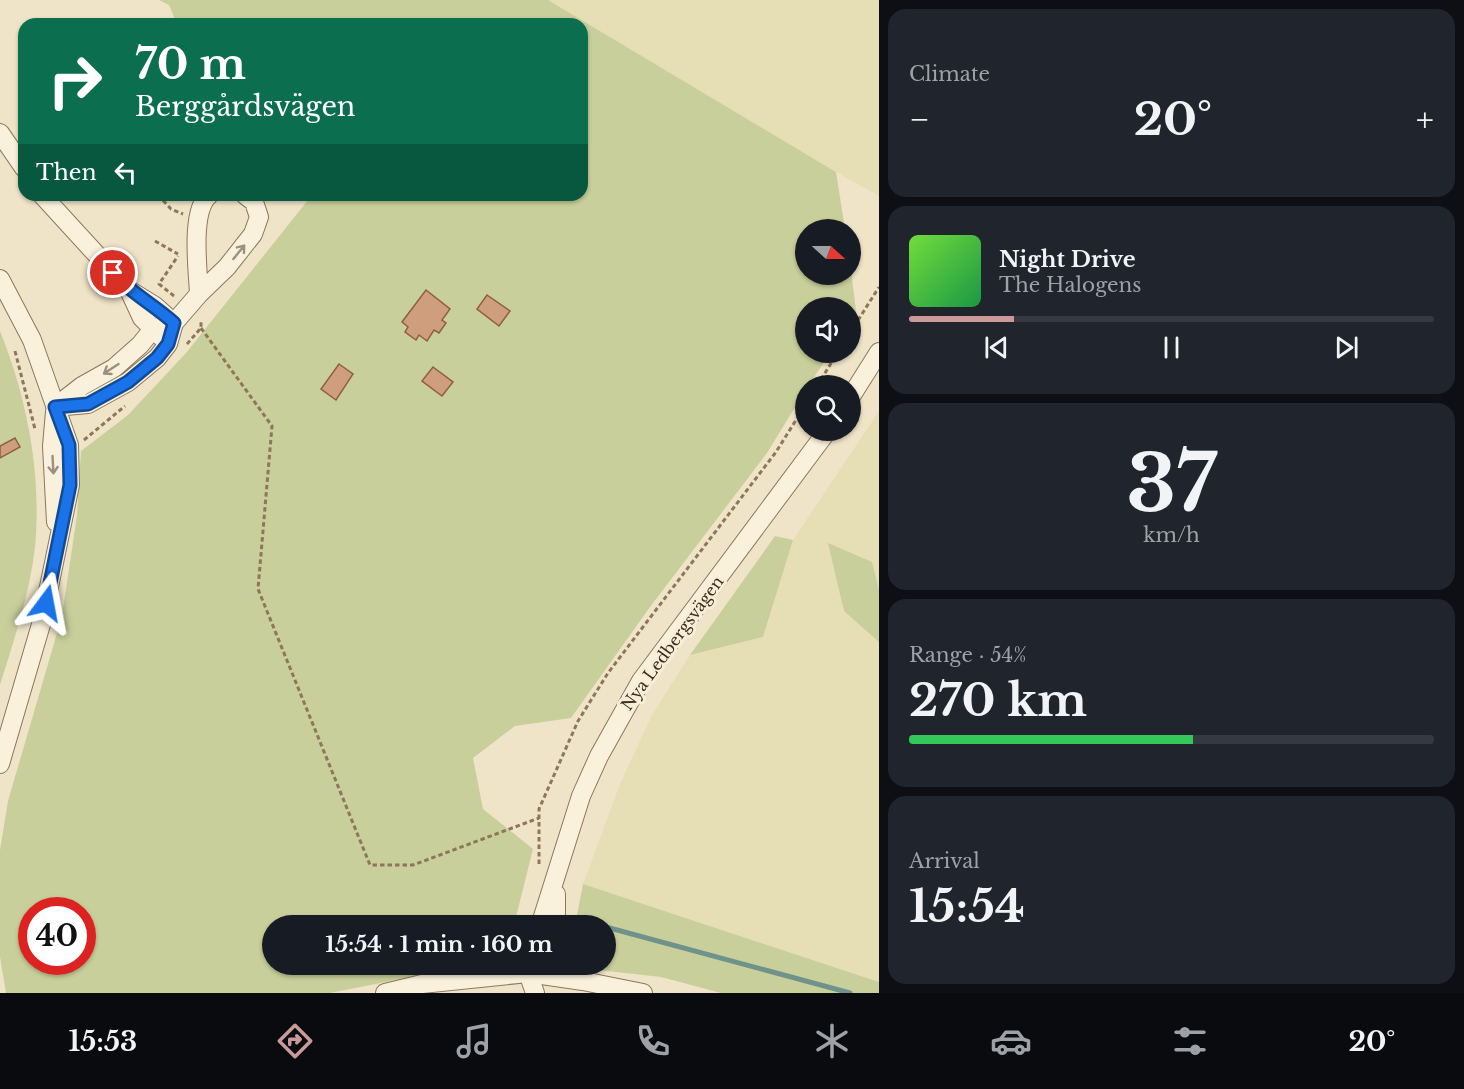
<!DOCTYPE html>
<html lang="en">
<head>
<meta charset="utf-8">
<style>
  :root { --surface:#171b24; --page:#20242c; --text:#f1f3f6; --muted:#9ea1a6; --line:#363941; --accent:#cc999b }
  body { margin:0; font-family:"Libre Baskerville",serif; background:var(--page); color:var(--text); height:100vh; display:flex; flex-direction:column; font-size:22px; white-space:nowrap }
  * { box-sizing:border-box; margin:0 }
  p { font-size:20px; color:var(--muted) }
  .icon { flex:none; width:33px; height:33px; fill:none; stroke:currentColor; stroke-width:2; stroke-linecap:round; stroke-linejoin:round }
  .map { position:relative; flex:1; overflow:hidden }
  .sheet { display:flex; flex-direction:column; gap:9px; padding:9px; background:#0d0f14; width:585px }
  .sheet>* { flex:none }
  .guide { position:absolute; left:18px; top:18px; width:570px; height:183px; border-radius:18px; box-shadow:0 2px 4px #0004; background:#0b6e4f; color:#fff; overflow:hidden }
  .needle { width:39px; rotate:111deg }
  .fabs { position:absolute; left:795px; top:219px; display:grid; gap:12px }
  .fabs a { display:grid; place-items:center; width:66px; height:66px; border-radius:50%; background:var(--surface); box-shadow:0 2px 4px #0004; font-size:30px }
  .speed { position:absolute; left:18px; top:897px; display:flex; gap:12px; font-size:30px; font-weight:700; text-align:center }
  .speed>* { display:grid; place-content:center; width:78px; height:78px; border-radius:50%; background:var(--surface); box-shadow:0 2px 4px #0004; line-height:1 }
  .speed .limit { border:9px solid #d22; background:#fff; color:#111 }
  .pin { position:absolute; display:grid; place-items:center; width:51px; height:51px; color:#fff; margin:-26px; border:3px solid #fff; border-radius:50%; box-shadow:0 2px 6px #0007 }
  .me { position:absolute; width:66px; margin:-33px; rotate:13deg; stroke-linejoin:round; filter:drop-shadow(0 0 4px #0008) }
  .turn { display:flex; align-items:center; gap:21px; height:126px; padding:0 18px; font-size:27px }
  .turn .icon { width:78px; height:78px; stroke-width:2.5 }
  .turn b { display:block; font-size:42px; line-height:51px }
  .then { display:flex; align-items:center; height:57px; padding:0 18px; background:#0003; gap:12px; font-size:22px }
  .big { font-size:45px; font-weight:800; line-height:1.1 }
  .sheet .tile { flex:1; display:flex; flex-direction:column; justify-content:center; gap:9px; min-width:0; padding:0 21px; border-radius:18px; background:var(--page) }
  .sheet .dial { align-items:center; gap:0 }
  .dial b { font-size:78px; line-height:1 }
  .song { display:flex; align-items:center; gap:18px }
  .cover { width:72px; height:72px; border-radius:9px; background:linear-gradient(135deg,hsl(100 70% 55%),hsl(140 70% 35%)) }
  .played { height:6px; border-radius:3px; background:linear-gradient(90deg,var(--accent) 20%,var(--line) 20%) }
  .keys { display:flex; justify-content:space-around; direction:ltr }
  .heat { display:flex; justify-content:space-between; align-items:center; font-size:33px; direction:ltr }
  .charge { height:9px; border-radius:4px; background:linear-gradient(90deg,#34c759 54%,var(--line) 0) }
  .trip { position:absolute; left:262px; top:915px; width:354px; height:60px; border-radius:30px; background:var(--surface); box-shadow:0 2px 4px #0004; font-weight:800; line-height:60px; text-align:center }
  .dock { display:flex; height:96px; justify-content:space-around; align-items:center; background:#090b0e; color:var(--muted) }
  .dock .icon { width:42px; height:42px }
  .dock .active { color:var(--accent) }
  .dock b { font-size:27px; color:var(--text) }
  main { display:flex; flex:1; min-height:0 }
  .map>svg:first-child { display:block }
  .farmland { fill:#e6deb5 }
  .green { fill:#c9cf9b; fill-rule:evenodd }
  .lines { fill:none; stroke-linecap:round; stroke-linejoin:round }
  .stream { stroke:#6f938a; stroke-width:5 }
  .building { fill:#cf9f7d; stroke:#8d5f41; stroke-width:1.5 }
  .minor-casing { stroke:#8d765c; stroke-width:20 }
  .path { stroke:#8d765c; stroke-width:3; stroke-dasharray:4.5 3; stroke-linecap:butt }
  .minor { stroke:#faf1dc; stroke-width:18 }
  .oneway { stroke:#9c907e }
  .route-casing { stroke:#114b97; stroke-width:15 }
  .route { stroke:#1a73e8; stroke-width:10 }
  .labels { text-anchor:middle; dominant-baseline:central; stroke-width:6; stroke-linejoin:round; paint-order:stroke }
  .street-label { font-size:16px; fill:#3d2e20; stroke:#f7eed8 }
</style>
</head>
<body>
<main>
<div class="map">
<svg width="879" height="993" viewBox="0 0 879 993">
  <rect width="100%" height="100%" fill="#f0e4c8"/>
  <path class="farmland" d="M 548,0 L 879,0 L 879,196 L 836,172 Z
    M 879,411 L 879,982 L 583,884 L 620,784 L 652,715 L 690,655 L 763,637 L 793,540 Z"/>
  <path class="green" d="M 159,0 L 548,0 L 836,172 L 845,229 L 806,230 L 806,274 L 850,274 L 851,270 L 856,311 L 851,321 L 850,308 L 806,308 L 806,352 L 830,353 L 809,385 L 806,386 L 805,391 L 767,453 L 650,607 L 571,718 L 515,726 L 473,758 L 483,809 L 533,849 L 514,925 L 273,926 L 273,964 L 471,965 L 330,993 L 6,993 L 0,957 L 0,850 L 8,801 L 62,616 L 77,515 L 81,451 L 128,415 L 186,353 L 312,195 L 582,195 L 582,24 L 177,24 L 169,5 ZM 32,910 L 82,910 L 82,962 L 32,962 Z
    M 0,331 C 27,398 42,474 35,547 C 30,593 14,640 0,685 Z
    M 775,536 L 793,540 L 763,637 L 690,655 Z
    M 828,543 L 872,562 L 879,590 L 879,642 L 844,611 Z
    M 583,884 L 879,982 L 879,993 L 721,993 L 661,977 L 598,970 L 594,965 L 606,964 L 606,926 L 578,925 L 577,915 Z"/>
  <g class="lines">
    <path class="stream" d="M 581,921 L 599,926
      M 606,927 L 850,993"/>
  </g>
  <path class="building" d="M 426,290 L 450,309 L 442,320 L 446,323 L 439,333 L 434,330 L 427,341 L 419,335 L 416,340 L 405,332 L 408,327 L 402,322 Z
    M 487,295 L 510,311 L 499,326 L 477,309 Z
    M 339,364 L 353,374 L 336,400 L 321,389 Z
    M 433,367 L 453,382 L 442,396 L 422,381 Z
    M 15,438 L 20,447 L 0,458 L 0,446 Z"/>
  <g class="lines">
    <defs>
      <path id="minor" d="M 0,133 L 24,168
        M 42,195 L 129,290 L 155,306 L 174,323
        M 0,279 L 32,340 L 69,445 L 70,485 L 42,621 L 0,764
        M 129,290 L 142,318 L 161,337
        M 199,294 C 198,270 190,211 209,195
        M 850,398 L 879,352
        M 55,407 L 88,404 L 128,382 L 157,358 L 168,344 L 174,323 L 199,294 L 227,267 L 253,234 L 259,217 L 254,202 L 245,195
        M 55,407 L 82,386 L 114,368 L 140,345 L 153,329 L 174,323
        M 55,412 L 52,446 L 56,522
        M 540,926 L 581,796 L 599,756 L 641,681 L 828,430
        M 556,926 L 556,894
        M 530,964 L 528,973 L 535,993
        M 385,993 L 422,984 L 528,973 L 583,981 L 643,993"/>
    </defs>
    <use href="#minor" class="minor-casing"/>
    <path class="path" d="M 158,195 L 171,209 L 183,214
      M 155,241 L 178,254
      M 174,296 L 159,284 L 178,256
      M 201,328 L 272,426 L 258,589 L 370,865 L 413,865 L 539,818
      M 850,333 L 879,287
      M 187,344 L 201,328 L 201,320
      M 15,351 L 35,429
      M 817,386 L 838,352
      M 84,440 L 125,406
      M 539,864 L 539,809 L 578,721 L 608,673 L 776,452 L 806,404"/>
    <use href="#minor" class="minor"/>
  </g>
  <defs><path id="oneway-shaft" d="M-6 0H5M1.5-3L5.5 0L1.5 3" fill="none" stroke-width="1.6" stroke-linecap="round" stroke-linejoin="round" transform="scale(1.5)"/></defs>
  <g class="oneway">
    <use href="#oneway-shaft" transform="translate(239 252) rotate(-51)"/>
    <use href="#oneway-shaft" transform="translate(111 369) rotate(147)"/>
    <use href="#oneway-shaft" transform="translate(53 465) rotate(87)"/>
  </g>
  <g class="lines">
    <defs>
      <path id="route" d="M 46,603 L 70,485 L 69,445 L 55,407 L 88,404 L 128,382 L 157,358 L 168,344 L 174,323 C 154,305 131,293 113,273"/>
    </defs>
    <use href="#route" class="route-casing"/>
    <use href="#route" class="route"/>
  </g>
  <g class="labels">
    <g class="street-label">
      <text transform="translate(672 643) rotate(-54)">Nya Ledbergsvägen</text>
    </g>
  </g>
</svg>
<div class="fabs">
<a><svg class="needle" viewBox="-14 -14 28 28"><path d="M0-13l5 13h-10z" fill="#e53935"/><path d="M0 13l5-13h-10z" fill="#9ea1a6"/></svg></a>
<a><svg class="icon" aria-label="sound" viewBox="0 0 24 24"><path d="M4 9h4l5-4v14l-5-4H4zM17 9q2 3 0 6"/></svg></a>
<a><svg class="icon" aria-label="search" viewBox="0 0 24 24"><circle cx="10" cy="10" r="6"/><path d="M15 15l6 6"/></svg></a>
</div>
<div class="speed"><div class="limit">40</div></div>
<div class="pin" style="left:113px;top:273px;background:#d93025"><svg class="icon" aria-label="arrive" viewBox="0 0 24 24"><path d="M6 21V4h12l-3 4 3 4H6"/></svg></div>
<svg class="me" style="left:46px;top:603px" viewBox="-20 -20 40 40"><path d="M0-17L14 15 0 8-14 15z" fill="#1a73e8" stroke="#fff" stroke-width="4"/></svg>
<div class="trip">15:54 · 1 min · 160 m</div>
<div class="guide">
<div class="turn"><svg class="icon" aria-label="right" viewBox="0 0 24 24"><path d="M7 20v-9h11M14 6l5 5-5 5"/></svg><div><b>70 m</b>Berggårdsvägen</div></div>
<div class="then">Then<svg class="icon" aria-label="left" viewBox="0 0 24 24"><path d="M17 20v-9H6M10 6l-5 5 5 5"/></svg></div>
</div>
</div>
<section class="sheet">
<div class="tile"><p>Climate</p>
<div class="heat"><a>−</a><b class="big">20°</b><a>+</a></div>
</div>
<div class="tile">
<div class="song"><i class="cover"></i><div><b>Night Drive</b><p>The Halogens</p></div></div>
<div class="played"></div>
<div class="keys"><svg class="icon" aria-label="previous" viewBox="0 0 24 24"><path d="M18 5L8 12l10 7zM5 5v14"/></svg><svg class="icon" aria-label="pause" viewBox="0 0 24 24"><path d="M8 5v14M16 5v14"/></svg><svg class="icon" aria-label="next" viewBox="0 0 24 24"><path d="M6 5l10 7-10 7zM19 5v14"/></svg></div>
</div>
<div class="tile dial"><b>37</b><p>km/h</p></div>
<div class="tile"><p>Range · 54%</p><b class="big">270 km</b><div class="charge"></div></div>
<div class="tile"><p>Arrival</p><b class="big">15:54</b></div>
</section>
</main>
<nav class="dock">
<b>15:53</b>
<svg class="icon active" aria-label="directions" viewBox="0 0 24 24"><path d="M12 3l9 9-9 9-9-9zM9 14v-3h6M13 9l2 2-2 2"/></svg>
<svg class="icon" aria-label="music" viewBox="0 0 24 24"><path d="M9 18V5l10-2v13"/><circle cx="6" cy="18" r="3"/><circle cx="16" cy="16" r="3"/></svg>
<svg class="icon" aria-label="phone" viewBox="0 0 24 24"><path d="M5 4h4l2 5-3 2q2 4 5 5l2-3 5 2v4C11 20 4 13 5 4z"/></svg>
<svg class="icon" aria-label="climate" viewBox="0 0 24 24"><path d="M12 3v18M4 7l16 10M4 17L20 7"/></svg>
<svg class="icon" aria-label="car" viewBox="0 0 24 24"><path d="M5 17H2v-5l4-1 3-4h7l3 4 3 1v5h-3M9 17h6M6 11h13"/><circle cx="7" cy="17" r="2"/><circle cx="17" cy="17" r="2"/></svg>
<svg class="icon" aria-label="filters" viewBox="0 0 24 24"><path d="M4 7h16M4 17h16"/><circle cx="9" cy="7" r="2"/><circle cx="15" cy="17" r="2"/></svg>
<b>20°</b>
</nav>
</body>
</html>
